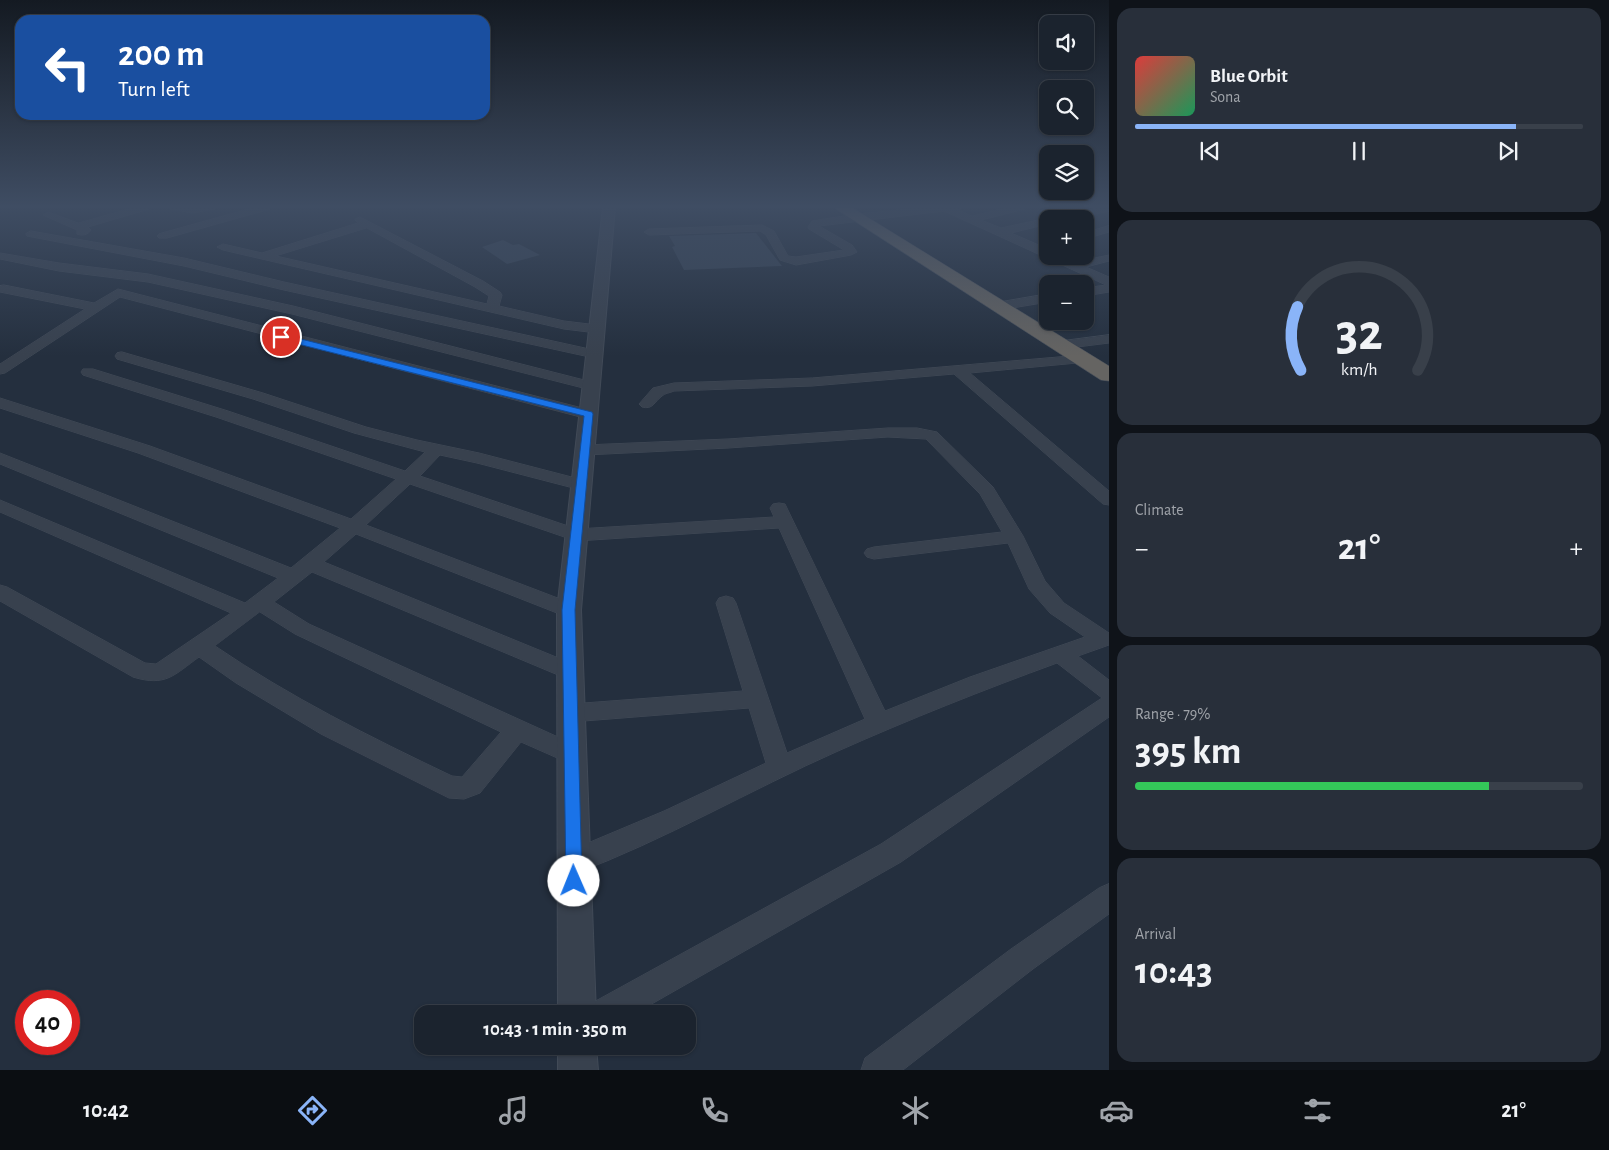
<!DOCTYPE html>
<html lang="en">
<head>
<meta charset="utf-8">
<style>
  :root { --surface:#1b232e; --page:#282f3a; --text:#f1f3f6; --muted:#a0a4aa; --line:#39404a; --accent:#8ab4f8 }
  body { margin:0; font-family:"Alegreya Sans",sans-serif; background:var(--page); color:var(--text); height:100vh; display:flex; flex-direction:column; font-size:19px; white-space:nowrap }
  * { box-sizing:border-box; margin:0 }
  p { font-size:16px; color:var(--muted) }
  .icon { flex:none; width:28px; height:28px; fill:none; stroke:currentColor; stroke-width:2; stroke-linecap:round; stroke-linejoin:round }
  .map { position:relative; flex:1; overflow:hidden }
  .side { display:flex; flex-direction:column; gap:8px; padding:8px; background:#0f1319; width:500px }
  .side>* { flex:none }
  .banner { position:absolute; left:15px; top:15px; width:475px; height:105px; border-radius:15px; box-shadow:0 1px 4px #0004,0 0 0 1px var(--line); background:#1a4fa0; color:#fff; overflow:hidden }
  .fabs { position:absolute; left:1039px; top:15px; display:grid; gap:10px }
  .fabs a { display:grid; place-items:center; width:55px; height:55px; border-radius:10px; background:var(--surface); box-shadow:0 1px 4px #0004,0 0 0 1px var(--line); font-size:25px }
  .speed { position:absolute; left:15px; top:990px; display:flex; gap:10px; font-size:25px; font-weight:700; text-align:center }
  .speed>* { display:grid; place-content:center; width:65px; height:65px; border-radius:50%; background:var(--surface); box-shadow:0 1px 4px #0004,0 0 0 1px var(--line); line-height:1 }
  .speed .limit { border:8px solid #d22; background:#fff; color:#111 }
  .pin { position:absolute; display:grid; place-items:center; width:42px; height:42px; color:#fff; margin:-21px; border:2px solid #fff; border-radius:50%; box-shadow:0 1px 5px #0007 }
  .me { position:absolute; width:55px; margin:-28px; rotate:359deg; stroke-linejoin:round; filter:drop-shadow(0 0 4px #0008) }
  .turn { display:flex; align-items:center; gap:18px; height:105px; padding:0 20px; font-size:22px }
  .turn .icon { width:65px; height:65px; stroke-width:2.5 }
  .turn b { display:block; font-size:35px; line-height:42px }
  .big { font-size:38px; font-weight:700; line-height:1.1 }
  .side .widget { flex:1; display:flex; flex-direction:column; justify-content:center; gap:8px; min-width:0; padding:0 18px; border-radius:15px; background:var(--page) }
  .side .dial { align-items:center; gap:0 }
  .dial svg { height:130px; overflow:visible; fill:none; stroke:var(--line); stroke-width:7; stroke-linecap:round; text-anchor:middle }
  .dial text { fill:var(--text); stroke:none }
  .song { display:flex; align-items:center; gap:15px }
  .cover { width:60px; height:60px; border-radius:8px; background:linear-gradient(135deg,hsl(0 70% 55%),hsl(150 70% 35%)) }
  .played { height:5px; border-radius:2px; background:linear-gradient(90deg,var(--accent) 85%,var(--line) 85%) }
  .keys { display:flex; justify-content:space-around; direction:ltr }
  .heat { display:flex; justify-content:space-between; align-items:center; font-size:28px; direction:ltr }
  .charge { height:8px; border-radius:4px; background:linear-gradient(90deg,#34c759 79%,var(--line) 0) }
  .trip { position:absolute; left:414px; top:1005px; width:282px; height:50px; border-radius:15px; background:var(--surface); box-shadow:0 1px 4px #0004,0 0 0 1px var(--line); font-weight:700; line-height:50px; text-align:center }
  .tab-bar { display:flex; height:80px; justify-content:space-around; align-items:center; background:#0b0e12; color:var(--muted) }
  .tab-bar .icon { width:35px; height:35px }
  .tab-bar .selected { color:var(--accent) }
  .tab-bar b { font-size:22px; color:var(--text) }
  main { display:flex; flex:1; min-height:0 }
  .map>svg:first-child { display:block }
  .building { fill:#364354 }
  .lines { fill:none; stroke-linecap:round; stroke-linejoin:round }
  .minor-casing { stroke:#414a57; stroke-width:1 }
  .tertiary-casing { stroke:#414a57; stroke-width:2 }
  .trunk-casing { stroke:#434c59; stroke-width:1 }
  .minor { fill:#38414e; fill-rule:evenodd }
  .tertiary { fill:#38414e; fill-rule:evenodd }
  .trunk { fill:#656462; fill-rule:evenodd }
  .route { fill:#1a73e8; stroke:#114b97 }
</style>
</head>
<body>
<main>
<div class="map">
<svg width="1109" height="1070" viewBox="0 0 1109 1070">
  <rect width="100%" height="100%" fill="#242f3e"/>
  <path class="building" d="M 756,233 L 782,266 L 684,270 L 672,247 L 675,246 L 669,236 Z
    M 503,240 L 513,245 L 519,244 L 540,255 L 507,264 L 482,247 Z"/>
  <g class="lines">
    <defs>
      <path id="minor" d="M 136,207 L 150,207 L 149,209 L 88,227 L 91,230 C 88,235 82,236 77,234 L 77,230 L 43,215 L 48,212 L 78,223 Z
        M 170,207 L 216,207 L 215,209 L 192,213 L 171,209 Z
        M 256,207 L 271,207 L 270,209 L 167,238 L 159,238 L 157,236 L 159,234 Z
        M 932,207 L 963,207 L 958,210 L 972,216 L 1010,207 L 1026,207 L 1025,209 L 981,220 L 1001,228 L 1048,218 L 1052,219 L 1048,219 L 1048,224 L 1011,233 L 1048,249 L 1048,256 L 1063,256 L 1076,262 L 1109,255 L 1109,261 L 1086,267 L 1109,277 L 1109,292 L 1085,296 L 1085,288 L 1106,285 L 944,211 L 819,226 L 852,245 L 857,252 L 851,255 L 796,265 L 780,260 L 766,235 L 760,231 L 649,235 L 644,232 L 649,229 L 762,225 L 774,231 L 788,256 L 796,257 L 844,250 L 809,229 L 808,227 L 812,221 L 857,214 Z
        M 1102,207 L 1109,207 L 1109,211 L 1074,219 L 1054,219 L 1055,217 Z
        M 360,217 L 483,281 L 500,292 L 502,295 L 499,306 L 564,321 L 597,325 L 604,329 L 597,333 L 564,329 L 223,250 L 217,247 L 223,244 L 262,253 L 358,223 L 355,220 ZM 367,228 L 475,287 L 489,296 L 487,304 L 276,256 Z
        M 1109,226 L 1109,232 L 1085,239 L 1085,233 Z
        M 31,231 L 184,258 L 284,282 L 594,350 L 601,354 L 594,358 L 284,290 L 184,266 L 27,236 L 26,234 Z
        M 0,253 L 59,263 L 148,274 L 293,306 L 596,383 L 598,386 L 596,389 L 591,390 L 292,314 L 148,282 L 59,271 L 0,259 Z
        M 4,285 L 94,303 L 118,289 L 594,411 L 596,414 L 594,417 L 588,419 L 120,297 L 5,373 L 0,374 L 0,364 L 85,309 L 0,292 L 0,286 Z
        M 1048,294 L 1048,302 L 1000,310 L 994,306 L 1000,302 Z
        M 1109,335 L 1109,343 L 1061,349 L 1054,345 L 1061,341 Z
        M 122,352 L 263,393 L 366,427 L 417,440 L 479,453 L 587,481 L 590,485 L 587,489 L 581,490 L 477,463 L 440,455 L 420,476 L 577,529 L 774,517 L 770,508 L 773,504 L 779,503 L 785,504 L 885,711 L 970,677 L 1085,637 L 1050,613 L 1029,589 L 1008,543 L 874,559 L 867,557 L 864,553 L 867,549 L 874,547 L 1002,532 L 980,494 L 926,439 L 888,437 L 728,448 L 585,455 L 579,454 L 577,450 L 579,446 L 585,445 L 728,439 L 888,428 L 917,428 L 937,432 L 993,487 L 1023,536 L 1045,581 L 1064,603 L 1109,633 L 1109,645 L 1078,656 L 1109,680 L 1109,717 L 901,862 L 634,1014 L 588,1014 L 592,1003 L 881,844 L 1102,698 L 1057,663 C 983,690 910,719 838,751 C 750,790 665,840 574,874 L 564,871 L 560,862 L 564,853 L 664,811 L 766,763 L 749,708 L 571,722 L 563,719 L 559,713 L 563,707 L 571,704 L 743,691 L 716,603 L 719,598 L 726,596 L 733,598 L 736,603 L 787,753 L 865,719 L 779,528 L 576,541 L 410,484 L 366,525 L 576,605 L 579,610 L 576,615 L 569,617 L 562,615 L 356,534 L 324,562 L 578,666 L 581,672 L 578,678 L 570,680 L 312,572 L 274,602 L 309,624 L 580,747 L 583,754 L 580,761 L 571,764 L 521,742 L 480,793 L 464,799 L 449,798 L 321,734 L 236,683 L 199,657 C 174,675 166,687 133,677 L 0,601 L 0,585 L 7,587 L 145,663 L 156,664 L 231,613 L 0,512 L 0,500 L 245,603 L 278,578 L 0,464 L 0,453 L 291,568 L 340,528 L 138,453 L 0,408 L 0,398 L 150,446 L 351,519 L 396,479 L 216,417 L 83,375 L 81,372 L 83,369 L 93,369 L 228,411 L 405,471 L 425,452 L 354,433 L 253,399 L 117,359 L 115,356 L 117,353 ZM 260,612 L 295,634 L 501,732 L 462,777 L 452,776 C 370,737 290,697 215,646 Z
        M 1083,355 L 1088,356 L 1090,359 L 1088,362 L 970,373 L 1109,491 L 1109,505 L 1103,504 L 954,374 L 812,386 L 674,391 C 670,393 665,393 662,396 C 654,402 653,410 642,407 L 639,404 L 653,388 L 674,383 L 812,378 Z
        M 1109,884 L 1109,914 L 1033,969 L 903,1070 L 861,1070 L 865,1058 L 1011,949 L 1099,888 Z"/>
      <path id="tertiary" d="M 603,207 L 615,207 L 581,610 L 596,1014 L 558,1014 L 557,610 Z
        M 558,1046 L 596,1046 L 598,1070 L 558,1070 Z"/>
      <path id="trunk" d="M 833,207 L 851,207 L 1109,366 L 1109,381 L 1101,380 Z"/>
    </defs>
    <use href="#minor" class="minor-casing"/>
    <use href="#tertiary" class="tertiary-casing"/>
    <use href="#trunk" class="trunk-casing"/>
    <use href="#minor" class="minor"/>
    <use href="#tertiary" class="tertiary"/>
    <use href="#trunk" class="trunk"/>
  </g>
  <linearGradient id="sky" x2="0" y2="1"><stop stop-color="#141a22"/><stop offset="0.58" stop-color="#3f4d63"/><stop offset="1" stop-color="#3f4d63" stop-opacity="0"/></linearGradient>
  <rect width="1109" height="356" fill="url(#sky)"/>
  <path class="route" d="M 281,334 L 592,412 L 593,414 L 575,610 L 582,881 L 580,887 L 574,889 L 568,887 L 566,881 L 562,610 L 584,416 L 278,339 L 278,335 Z"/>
</svg>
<div class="fabs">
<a><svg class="icon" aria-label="sound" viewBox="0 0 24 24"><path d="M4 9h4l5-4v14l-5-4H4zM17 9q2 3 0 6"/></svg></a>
<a><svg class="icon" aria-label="search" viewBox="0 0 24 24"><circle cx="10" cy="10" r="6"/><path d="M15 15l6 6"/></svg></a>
<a><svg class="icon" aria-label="layers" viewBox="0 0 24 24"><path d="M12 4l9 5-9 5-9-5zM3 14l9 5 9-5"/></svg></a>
<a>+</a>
<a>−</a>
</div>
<div class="speed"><div class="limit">40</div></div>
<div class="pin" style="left:281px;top:337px;background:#d93025"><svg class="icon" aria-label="arrive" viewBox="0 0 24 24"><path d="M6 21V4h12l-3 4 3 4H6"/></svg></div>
<svg class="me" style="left:574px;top:881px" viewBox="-20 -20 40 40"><circle r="19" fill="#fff"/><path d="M0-13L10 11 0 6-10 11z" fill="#1a73e8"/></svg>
<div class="trip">10:43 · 1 min · 350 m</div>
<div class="banner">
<div class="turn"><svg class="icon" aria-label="left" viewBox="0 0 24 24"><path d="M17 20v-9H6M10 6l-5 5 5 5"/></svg><div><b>200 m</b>Turn left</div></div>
</div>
</div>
<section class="side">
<div class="widget">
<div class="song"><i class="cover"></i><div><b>Blue Orbit</b><p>Sona</p></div></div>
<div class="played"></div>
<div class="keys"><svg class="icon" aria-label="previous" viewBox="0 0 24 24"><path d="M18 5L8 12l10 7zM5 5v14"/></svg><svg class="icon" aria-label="pause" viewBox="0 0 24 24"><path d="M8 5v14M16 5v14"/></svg><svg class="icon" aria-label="next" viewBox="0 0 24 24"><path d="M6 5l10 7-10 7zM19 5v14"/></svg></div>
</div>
<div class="widget dial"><svg viewBox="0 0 100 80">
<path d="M14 69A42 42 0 1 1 86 69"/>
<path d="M14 69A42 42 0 0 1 12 30" stroke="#8ab4f8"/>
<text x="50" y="56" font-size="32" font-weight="700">32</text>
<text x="50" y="72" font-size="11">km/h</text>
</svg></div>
<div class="widget"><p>Climate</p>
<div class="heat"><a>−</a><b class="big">21°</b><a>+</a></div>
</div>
<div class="widget"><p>Range · 79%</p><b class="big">395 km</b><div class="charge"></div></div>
<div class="widget"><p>Arrival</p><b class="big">10:43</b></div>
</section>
</main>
<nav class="tab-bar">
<b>10:42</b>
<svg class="icon selected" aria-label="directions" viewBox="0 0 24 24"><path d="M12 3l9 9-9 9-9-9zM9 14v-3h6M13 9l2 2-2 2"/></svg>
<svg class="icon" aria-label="music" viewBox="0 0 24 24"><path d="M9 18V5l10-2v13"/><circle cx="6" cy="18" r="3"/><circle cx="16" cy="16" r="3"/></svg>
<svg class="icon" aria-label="phone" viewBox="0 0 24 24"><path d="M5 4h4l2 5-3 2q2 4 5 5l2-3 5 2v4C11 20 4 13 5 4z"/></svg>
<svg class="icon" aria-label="climate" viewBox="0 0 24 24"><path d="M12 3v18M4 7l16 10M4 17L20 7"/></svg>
<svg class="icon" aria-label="car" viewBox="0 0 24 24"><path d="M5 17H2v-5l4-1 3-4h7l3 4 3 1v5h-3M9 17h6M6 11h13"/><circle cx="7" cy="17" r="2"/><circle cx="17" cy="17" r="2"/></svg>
<svg class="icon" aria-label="filters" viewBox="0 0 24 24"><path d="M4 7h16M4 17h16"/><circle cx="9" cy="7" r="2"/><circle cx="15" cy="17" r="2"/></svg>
<b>21°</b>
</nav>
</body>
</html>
